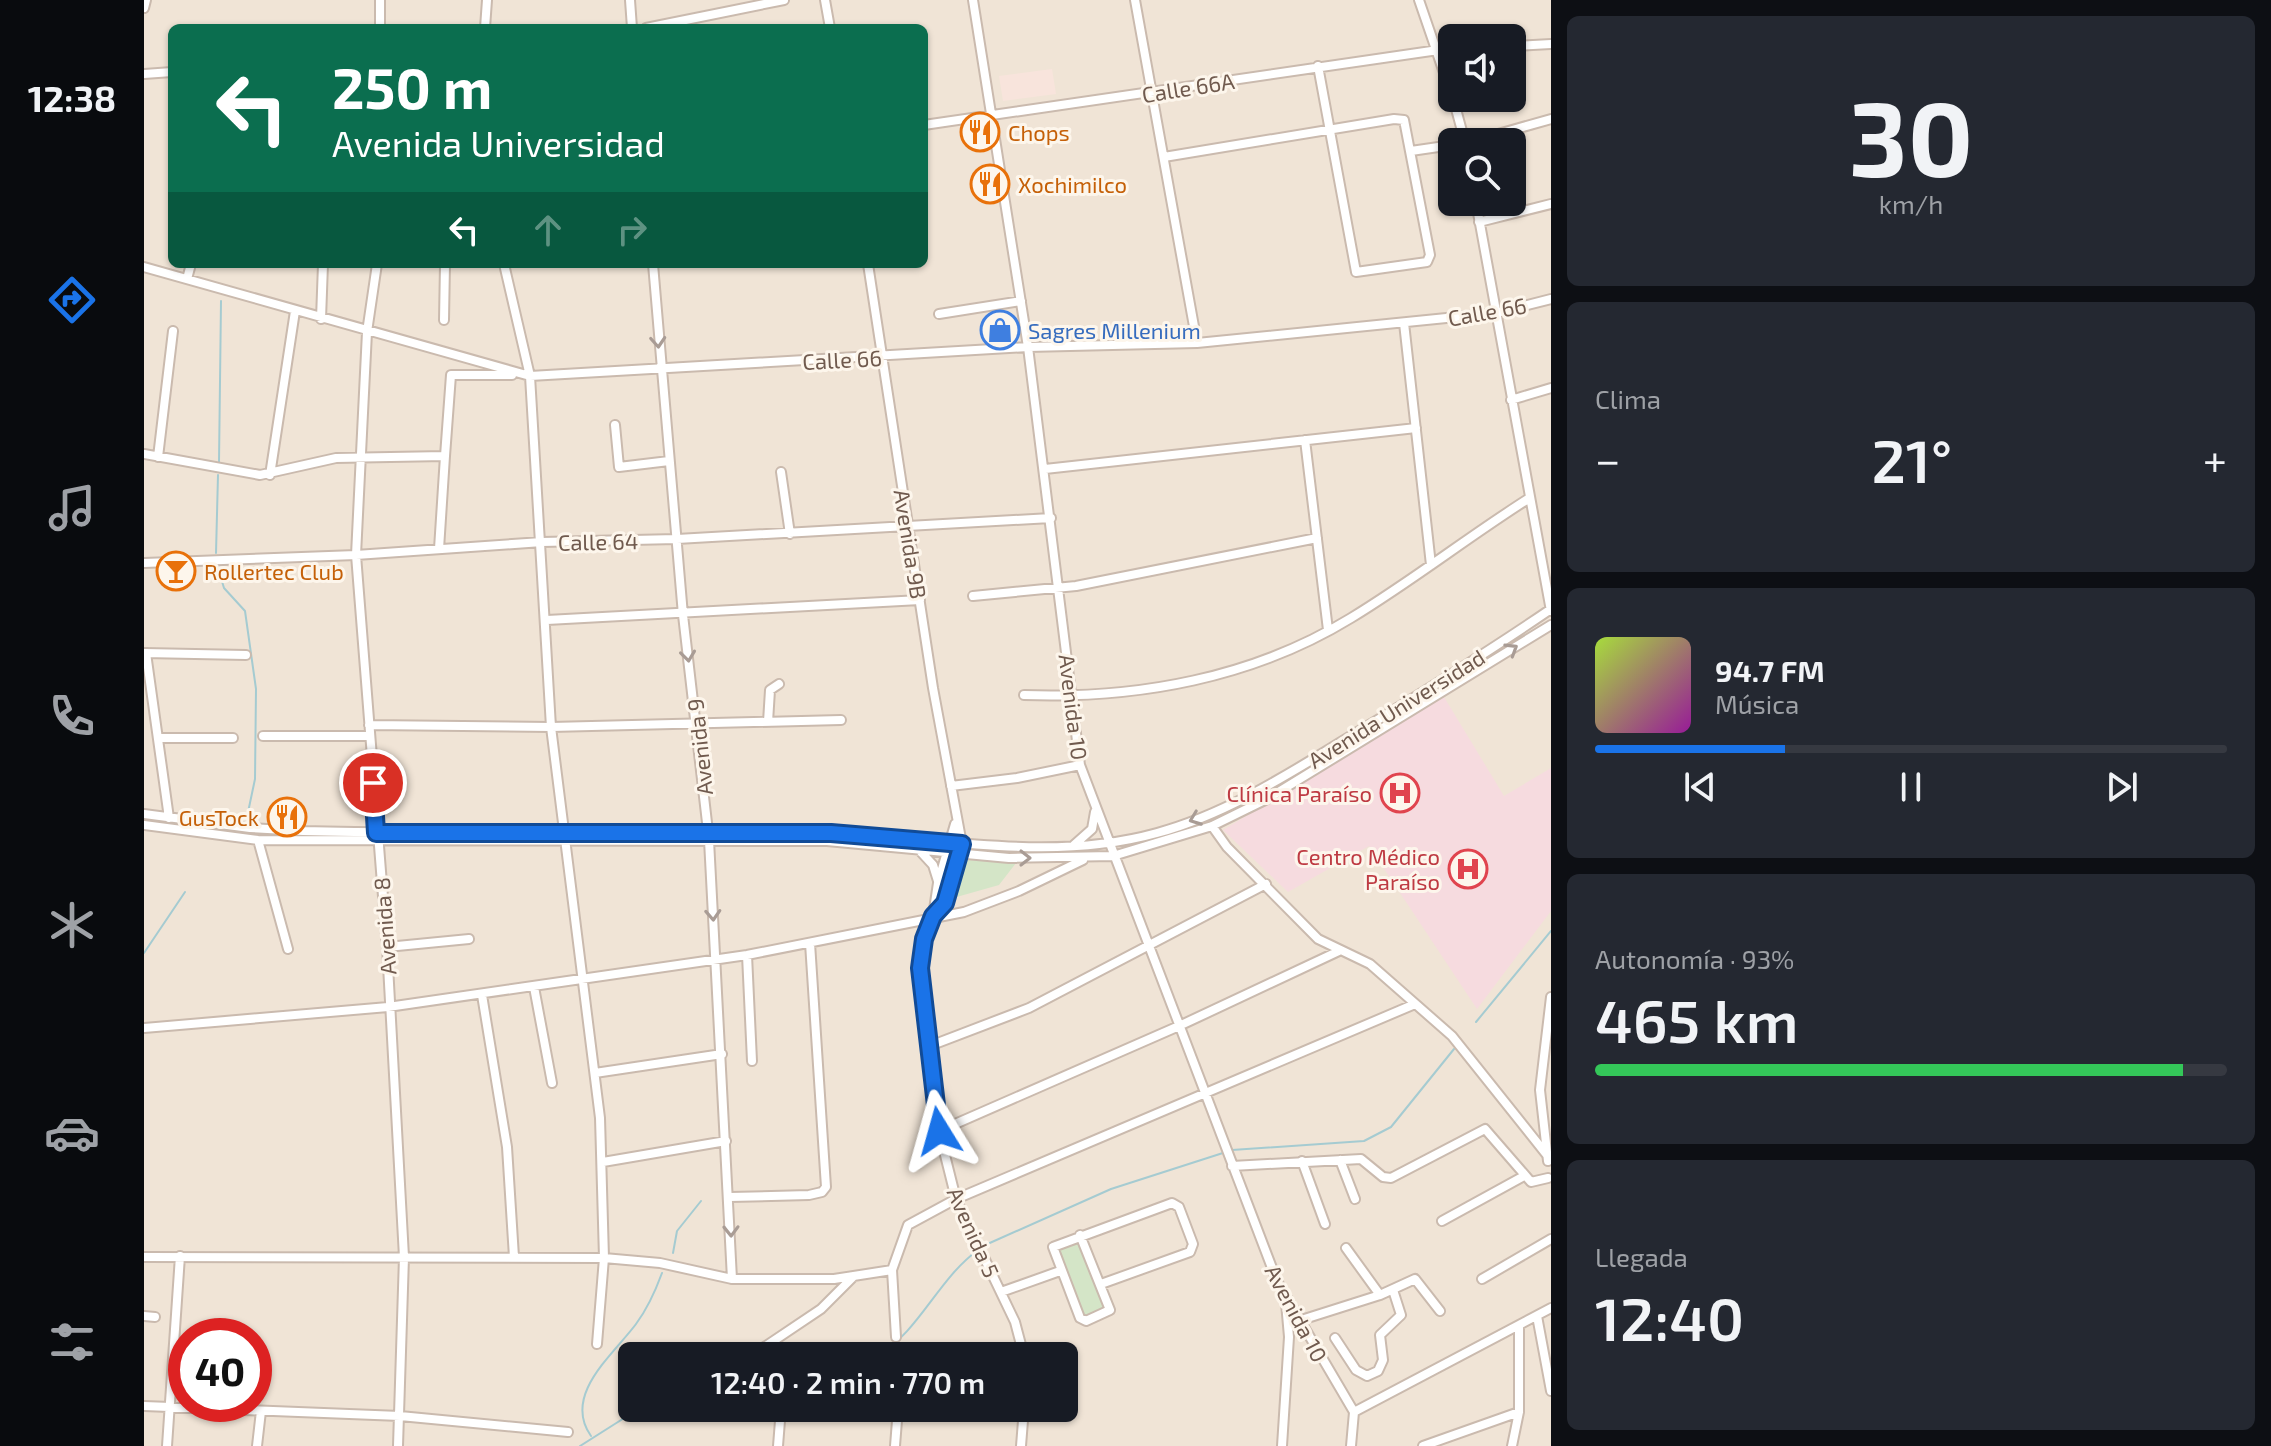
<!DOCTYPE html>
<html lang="es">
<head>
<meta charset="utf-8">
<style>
  :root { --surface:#171b24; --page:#242831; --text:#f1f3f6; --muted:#9ea1a6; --line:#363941; --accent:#1a73e8 }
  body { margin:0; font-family:"Exo 2",sans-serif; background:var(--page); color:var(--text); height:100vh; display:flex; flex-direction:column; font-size:30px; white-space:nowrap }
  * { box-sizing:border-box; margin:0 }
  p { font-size:26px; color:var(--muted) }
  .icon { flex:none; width:44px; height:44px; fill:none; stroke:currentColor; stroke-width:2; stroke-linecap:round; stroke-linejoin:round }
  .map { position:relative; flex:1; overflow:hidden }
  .details { display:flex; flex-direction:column; gap:16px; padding:16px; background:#0d0f14; width:720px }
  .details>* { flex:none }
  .hud { position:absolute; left:24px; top:24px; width:760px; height:244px; border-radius:12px; box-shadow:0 2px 6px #0004; background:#0b6e4f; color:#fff; overflow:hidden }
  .buttons { position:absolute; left:1294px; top:24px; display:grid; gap:16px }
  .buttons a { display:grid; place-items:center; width:88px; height:88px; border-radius:12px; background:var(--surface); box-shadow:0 2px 6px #0004; font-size:40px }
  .speed { position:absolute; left:24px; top:1318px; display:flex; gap:16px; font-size:40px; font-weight:700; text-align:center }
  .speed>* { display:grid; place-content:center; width:104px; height:104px; border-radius:50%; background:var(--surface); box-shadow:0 2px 6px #0004; line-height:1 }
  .speed .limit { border:12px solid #d22; background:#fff; color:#111 }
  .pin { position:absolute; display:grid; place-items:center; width:68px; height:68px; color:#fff; margin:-34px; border:4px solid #fff; border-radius:50%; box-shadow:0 2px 8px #0007 }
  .me { position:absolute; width:88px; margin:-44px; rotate:352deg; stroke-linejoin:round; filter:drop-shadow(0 0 6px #0008) }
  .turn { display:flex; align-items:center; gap:28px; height:168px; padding:0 32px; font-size:36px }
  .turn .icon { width:104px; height:104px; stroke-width:2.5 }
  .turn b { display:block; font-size:56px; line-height:68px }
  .lanes { display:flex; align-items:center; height:76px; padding:0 32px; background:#0003; justify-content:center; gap:40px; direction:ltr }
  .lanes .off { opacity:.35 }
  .big { font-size:60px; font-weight:600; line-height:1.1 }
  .details .card { flex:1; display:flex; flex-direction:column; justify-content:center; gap:12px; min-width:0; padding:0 28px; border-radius:12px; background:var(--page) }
  .details .dial { align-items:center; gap:0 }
  .dial b { font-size:104px; line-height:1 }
  .song { display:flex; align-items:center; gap:24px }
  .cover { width:96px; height:96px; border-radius:12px; background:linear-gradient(135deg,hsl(80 70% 55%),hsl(300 70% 35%)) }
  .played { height:8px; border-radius:4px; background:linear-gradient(90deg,var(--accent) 30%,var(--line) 30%) }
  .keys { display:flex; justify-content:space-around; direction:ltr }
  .heat { display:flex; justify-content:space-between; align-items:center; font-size:44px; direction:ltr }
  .charge { height:12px; border-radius:6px; background:linear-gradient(90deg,#34c759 93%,var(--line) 0) }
  .trip { position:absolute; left:474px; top:1342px; width:460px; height:80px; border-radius:12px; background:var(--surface); box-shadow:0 2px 6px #0004; font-weight:600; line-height:80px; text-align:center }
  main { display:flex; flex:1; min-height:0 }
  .tabs { display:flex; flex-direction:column; width:144px; justify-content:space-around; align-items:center; background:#090b0e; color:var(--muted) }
  .tabs .icon { width:56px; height:56px }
  .tabs .active { color:var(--accent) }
  .tabs b { font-size:36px; color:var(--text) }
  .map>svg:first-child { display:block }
  .residential { fill:#f0e4d6; fill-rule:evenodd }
  .commercial { fill:#f8e4dc }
  .medical { fill:#f6dbdf }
  .green { fill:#d4e5c7 }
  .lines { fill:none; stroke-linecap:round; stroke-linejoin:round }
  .stream { stroke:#a5cbd1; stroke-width:2 }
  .minor-casing { stroke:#cabaae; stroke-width:12 }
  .minor { stroke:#fff; stroke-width:8 }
  .oneway { stroke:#a99c95 }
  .route-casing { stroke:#114b97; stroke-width:20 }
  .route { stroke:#1a73e8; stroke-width:14 }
  .labels { text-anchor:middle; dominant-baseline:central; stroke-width:6; stroke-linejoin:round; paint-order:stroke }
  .street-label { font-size:22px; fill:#705a4e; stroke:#fdf6ec }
  .food-label { font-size:22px; fill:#c56008; stroke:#fdf6ec; text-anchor:start }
  .shop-label { font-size:22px; fill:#366cbe; stroke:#fdf6ec; text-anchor:start }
  .health-label { font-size:22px; fill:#be3a42; stroke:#fdf6ec; text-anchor:end }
</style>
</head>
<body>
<main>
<nav class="tabs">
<b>12:38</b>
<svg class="icon active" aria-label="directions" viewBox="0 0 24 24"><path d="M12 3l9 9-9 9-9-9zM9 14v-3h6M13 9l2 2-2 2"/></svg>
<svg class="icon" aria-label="music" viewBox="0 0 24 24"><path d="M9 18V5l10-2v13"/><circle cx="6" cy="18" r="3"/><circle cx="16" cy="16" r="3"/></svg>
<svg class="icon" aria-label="phone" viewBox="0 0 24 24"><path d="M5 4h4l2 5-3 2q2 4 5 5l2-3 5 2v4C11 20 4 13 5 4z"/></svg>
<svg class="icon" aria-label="climate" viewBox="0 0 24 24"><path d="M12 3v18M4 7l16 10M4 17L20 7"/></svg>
<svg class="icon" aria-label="car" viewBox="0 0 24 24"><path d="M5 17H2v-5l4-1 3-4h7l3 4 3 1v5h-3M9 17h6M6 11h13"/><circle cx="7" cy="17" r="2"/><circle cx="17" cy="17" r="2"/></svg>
<svg class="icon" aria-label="filters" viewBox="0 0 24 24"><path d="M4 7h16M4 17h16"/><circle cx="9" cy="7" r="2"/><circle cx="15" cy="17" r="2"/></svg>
</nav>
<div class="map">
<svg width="1407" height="1446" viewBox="0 0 1407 1446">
  <rect width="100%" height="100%" fill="#f9f2e7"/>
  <path class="residential" d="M 0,0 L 1407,0 L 1407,1446 L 0,1446 ZM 28,28 L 780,28 L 780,264 L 28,264 ZM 1308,38 L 1368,38 L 1368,98 L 1308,98 ZM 1308,142 L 1368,142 L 1368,202 L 1308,202 ZM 42,1336 L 110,1336 L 110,1404 L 42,1404 ZM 488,1356 L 920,1356 L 920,1408 L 488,1408 Z"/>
  <path class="commercial" d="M 908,69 L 912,94 L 859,101 L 855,76 Z"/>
  <path class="medical" d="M 1300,697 L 1360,796 L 1407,768 L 1407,911 L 1333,1009 L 1225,846 L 1144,892 L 1079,830 Z"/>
  <path class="green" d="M 823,860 L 872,863 L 855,885 L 809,898 Z
    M 934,1239 L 963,1310 L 940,1317 L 911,1247 Z"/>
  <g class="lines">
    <path class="stream" d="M 75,462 L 77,301
      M 72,553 L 74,475
      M 73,565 L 80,588 L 101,611 L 112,689 L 111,779 L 103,817
      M 0,953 L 41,892
      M 1332,1022 L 1407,931
      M 1088,1150 L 1220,1141 L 1247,1127 L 1310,1049
      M 839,1246 L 967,1189 L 1082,1152
      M 529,1253 L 533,1231 L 557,1201
      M 733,1356 C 776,1331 793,1280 834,1250
      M 447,1436 C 418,1395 469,1355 492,1324 C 504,1308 511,1292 518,1273
      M 436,1446 L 496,1408"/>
    <defs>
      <path id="minor" d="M 236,0 L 236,28
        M 486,0 L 488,28
        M 681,0 L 686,28
        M 829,0 L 884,347 L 936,765 L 1133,1281 L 1210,1412
        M 991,0 L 1053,343
        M 1275,0 L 1308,96
        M 0,8 L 2,0
        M 341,28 L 343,0
        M 502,28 L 640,0
        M 1368,46 L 1407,44
        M 0,74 L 28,72
        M 1309,98 L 1321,142
        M 780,125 L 1308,48
        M 1326,142 L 1407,119
        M 1267,151 L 1308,145
        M 1020,157 L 1250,119 L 1260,120 L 1286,255 L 1283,262 L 1212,272 L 1174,66
        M 1332,202 L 1407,611
        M 1335,222 L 1407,204
        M 233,264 L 223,332 L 212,555 L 243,947 L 260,1257 L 254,1446
        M 360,264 L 386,376 L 407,727 L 456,1118 L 460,1258 L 453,1344
        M 509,264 L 539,615 L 565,840 L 588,1279
        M 724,264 L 789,688 L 818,844 L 801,903 L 789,916 L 780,939 L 776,968 L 795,1131 L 812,1199 L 871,1322 L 880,1356
        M 0,267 L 386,376 L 884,347 L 1053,343 L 1352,313 L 1407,299
        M 43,279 L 47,264
        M 795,314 L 877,301
        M 177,319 L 179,264
        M 300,320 L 301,264
        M 1260,323 L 1287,565
        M 1367,400 L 1407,388
        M 471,425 L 475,467 L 525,461
        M 1161,440 L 1184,630
        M 0,454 L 116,475 L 192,458 L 301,456 L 307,375 L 368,375
        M 14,457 L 29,331
        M 901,469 L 1272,428
        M 637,472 L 646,534
        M 126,475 L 151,311
        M 295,549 L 301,456
        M 0,563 L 212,555 L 398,542 L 533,539 L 907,518
        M 829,596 L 932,586 L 1173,538
        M 403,620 L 776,600
        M 0,653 L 102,655
        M 2,653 L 25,818
        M 880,695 C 994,699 1109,678 1207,618 C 1268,581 1324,537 1384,499
        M 624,722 L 626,690 L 635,684
        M 225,725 L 407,727 L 697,720
        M 119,736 L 226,736
        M 14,738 L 89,738
        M 807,786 L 873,778 L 936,765
        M 0,814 L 106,828 L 159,831 C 335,836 511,826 686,833 C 796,837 905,863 1013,833 C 1083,814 1146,773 1207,736 C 1275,695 1341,654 1407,609
        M 0,825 L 114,840 L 683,841 L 865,858 L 969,856 L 1068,826 L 1123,799 L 1407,625
        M 1068,826 L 1083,847 L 1174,939 L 1226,964 L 1308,1036 L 1403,1155
        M 114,840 L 144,949
        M 930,845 L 948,829 L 951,812
        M 777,852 L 789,865 L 794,881
        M 789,916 L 794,883 L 811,824
        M 243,947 L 325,939
        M 603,955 L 608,1061
        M 390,987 L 408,1083
        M 338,995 L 363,1147 L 370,1257
        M 0,1028 L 244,1007 L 603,955 L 820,912 L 875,891 L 939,860
        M 783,1047 L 885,1008 L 1122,884
        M 451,1073 L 578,1054
        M 795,1131 L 1035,1026 L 1195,951
        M 1196,1160 L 1211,1199
        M 1158,1161 L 1181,1224
        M 1404,1161 L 1396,1090 L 1407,997
        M 459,1162 L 582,1141
        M 1088,1166 L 1217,1159 L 1239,1177 L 1247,1178 L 1341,1129 L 1387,1182 L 1404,1178
        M 586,1197 L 665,1195 L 678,1192 L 682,1187 L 666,943
        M 1298,1221 L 1380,1176
        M 936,1235 L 966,1310 L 942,1321 L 936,1318 L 909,1247 L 1028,1203 L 1035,1207 L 1049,1244 L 1046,1252 L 957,1284
        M 1202,1248 L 1236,1295
        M 0,1257 L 460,1258 L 516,1263 L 588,1279 L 690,1279 L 748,1270 L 764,1225 L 812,1199 L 1271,1004
        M 748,1270 L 752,1337
        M 1338,1279 L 1407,1239
        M 857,1292 L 916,1271
        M 0,1316 L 11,1317
        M 1393,1316 L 1407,1391
        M 1154,1321 L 1236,1295 L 1271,1279 L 1296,1311
        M 1191,1338 L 1212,1370 L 1223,1376 L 1234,1371 L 1239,1360 L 1236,1335 L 1257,1315 L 1249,1290
        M 607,1356 L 677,1309 L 709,1277
        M 0,1406 L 256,1416 L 424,1432
        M 1210,1412 L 1407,1308
        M 23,1446 L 36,1256
        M 113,1446 L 117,1411
        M 634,1446 L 637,1408
        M 751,1446 L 754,1408
        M 877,1446 L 880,1408
        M 1138,1446 L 1145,1337 L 1142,1303
        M 1207,1446 L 1210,1412
        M 1279,1446 L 1375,1412
        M 1368,1446 L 1375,1412 L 1375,1327"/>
    </defs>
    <use href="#minor" class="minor-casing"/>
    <use href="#minor" class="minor"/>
  </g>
  <defs><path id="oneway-chevron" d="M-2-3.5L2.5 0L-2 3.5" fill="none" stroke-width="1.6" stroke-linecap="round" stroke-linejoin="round" transform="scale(2)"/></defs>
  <g class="oneway">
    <use href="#oneway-chevron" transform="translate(514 342) rotate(86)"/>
    <use href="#oneway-chevron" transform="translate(1368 649) rotate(-32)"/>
    <use href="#oneway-chevron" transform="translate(544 656) rotate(83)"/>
    <use href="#oneway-chevron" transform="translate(1051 819) rotate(159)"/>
    <use href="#oneway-chevron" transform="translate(881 858)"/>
    <use href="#oneway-chevron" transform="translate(569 915) rotate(87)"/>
    <use href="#oneway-chevron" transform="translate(587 1231) rotate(89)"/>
  </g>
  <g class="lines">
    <defs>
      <path id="route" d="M 229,783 L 232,833 L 687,833 L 818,844 L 801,903 L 789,916 L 780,939 L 776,968 L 795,1131"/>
    </defs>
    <use href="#route" class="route-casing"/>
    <use href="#route" class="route"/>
  </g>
  <defs>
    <symbol id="restaurant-ring" viewBox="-11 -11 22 22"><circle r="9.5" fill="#fdf6ec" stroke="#e8710a" stroke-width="1.5"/><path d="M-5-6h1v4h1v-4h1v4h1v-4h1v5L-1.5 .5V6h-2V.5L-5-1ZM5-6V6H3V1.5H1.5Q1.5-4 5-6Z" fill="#e8710a"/></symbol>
    <symbol id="shop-ring" viewBox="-11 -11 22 22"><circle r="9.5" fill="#fdf6ec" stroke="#3f7fe0" stroke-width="1.5"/><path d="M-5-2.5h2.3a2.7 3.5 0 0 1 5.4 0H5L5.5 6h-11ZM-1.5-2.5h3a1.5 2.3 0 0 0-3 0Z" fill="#3f7fe0"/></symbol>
    <symbol id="bar-ring" viewBox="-11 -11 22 22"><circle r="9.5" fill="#fdf6ec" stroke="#e8710a" stroke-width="1.5"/><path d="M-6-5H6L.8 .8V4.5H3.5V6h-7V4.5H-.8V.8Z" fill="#e8710a"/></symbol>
    <symbol id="hospital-ring" viewBox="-11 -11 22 22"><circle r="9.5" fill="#fdf6ec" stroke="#e0444e" stroke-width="1.5"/><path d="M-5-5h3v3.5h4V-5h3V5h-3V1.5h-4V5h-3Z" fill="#e0444e"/></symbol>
  </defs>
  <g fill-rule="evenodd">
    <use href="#restaurant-ring" x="814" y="110" width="44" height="44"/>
    <use href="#restaurant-ring" x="824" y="162" width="44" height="44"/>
    <use href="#shop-ring" x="834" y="308" width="44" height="44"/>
    <use href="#bar-ring" x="10" y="549" width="44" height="44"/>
    <use href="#hospital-ring" x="1234" y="771" width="44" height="44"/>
    <use href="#restaurant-ring" x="121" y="795" width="44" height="44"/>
    <use href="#hospital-ring" x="1302" y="847" width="44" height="44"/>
  </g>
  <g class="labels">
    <g class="street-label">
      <text transform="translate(1044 87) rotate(-9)">Calle 66A</text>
      <text transform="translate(1343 311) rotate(-10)">Calle 66</text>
      <text transform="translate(698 359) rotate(-3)">Calle 66</text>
      <text transform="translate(454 541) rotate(-1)">Calle 64</text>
      <text transform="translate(767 544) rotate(81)">Avenida 9B</text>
      <text transform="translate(930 707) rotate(83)">Avenida 10</text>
      <text transform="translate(1252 708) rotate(-32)">Avenida Universidad</text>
      <text transform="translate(555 747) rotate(-96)">Avenida 9</text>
      <text transform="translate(240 926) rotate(-94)">Avenida 8</text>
      <text transform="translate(830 1232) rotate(66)">Avenida 5</text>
      <text transform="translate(1153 1313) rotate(62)">Avenida 10</text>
    </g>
    <g class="food-label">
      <text x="864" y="132">Chops</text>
      <text x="874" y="184">Xochimilco</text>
      <text x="60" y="571">Rollertec Club</text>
      <text x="115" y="817" text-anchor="end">GusTock</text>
    </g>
    <g class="shop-label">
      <text x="884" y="330">Sagres Millenium</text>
    </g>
    <g class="health-label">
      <text x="1228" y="793">Clínica Paraíso</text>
      <text x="1296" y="856">Centro Médico<tspan x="1296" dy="25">Paraíso</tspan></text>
    </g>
  </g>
</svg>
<div class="buttons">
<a><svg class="icon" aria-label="sound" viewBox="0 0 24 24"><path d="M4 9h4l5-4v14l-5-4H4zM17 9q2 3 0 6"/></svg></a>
<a><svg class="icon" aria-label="search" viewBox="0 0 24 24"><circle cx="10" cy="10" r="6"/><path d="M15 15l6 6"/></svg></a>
</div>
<div class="speed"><div class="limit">40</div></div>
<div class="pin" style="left:229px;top:783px;background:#d93025"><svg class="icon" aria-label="arrive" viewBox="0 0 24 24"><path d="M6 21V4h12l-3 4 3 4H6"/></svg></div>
<svg class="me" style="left:795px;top:1131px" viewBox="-20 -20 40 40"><path d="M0-17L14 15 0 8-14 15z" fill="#1a73e8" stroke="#fff" stroke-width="4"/></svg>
<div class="trip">12:40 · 2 min · 770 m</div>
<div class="hud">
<div class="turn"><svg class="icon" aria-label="left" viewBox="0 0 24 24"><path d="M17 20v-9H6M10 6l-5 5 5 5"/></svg><div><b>250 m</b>Avenida Universidad</div></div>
<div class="lanes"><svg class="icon" aria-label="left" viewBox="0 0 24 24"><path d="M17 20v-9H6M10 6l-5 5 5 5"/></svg><svg class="icon off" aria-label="ahead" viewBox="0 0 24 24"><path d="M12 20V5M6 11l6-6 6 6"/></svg><svg class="icon off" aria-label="right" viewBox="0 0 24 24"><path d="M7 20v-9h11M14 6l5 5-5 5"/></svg></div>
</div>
</div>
<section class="details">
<div class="card dial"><b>30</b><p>km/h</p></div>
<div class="card"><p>Clima</p>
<div class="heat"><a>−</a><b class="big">21°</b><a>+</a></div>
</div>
<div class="card">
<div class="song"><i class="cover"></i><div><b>94.7 FM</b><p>Música</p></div></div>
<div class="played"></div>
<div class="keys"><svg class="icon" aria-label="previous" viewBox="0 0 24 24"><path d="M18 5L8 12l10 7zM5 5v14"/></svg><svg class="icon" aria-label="pause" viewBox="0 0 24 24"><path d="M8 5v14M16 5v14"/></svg><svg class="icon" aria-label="next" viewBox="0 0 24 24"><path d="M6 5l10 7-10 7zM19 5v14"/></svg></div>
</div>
<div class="card"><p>Autonomía · 93%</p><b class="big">465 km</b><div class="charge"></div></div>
<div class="card"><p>Llegada</p><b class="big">12:40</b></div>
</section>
</main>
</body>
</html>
